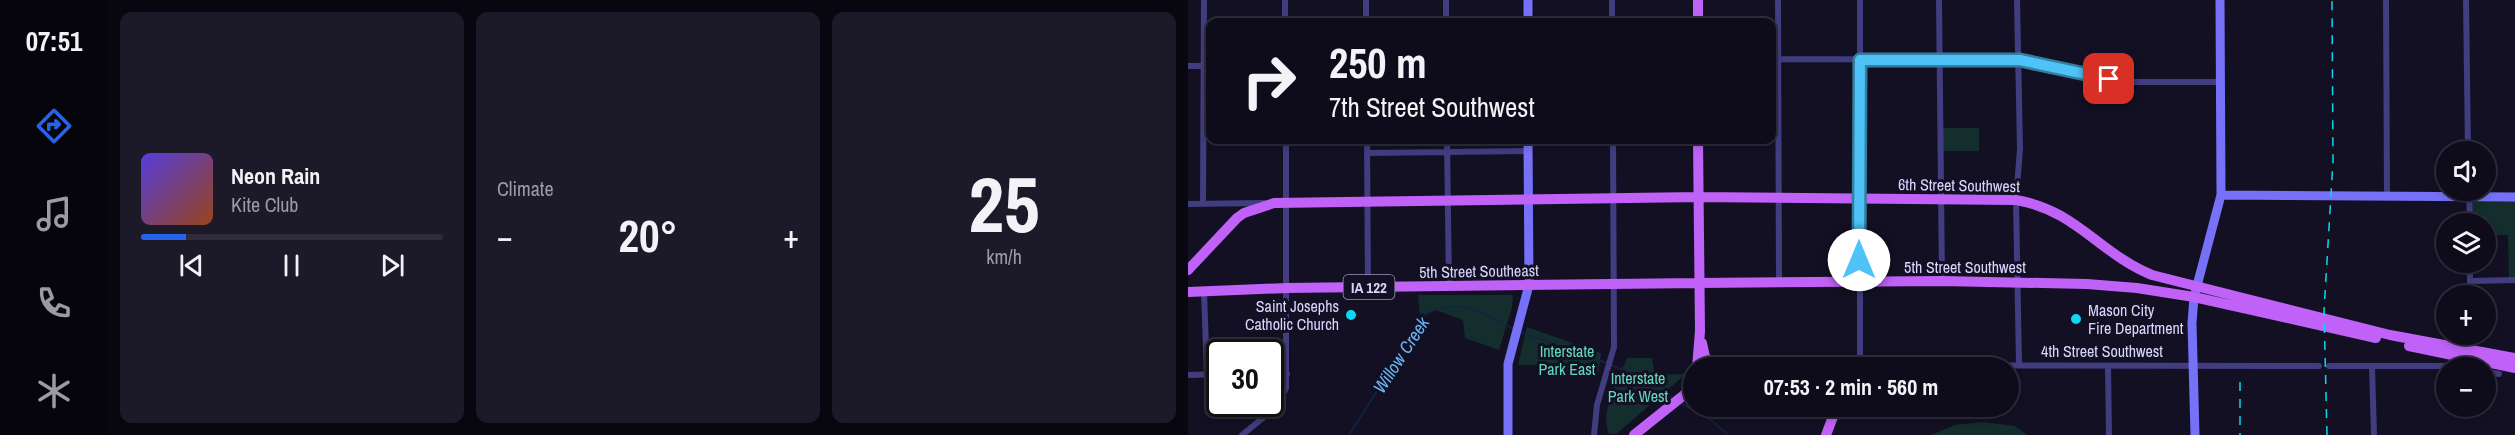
<!DOCTYPE html>
<html lang="en">
<head>
<meta charset="utf-8">
<style>
  :root { --surface:#0e0c1b; --page:#1c1a28; --text:#f1f3f6; --muted:#9b9ba3; --line:#2e2c3a; --accent:#2563eb }
  body { margin:0; font-family:"Archivo Narrow",sans-serif; background:var(--page); color:var(--text); height:100vh; display:flex; flex-direction:column; font-size:22px; white-space:nowrap }
  * { box-sizing:border-box; margin:0 }
  p { font-size:20px; color:var(--muted) }
  .icon { flex:none; width:33px; height:33px; fill:none; stroke:currentColor; stroke-width:2; stroke-linecap:round; stroke-linejoin:round }
  .map { position:relative; flex:1; overflow:hidden }
  .drawer { display:flex; flex-direction:column; gap:12px; padding:12px; background:#08070f; width:1080px }
  .drawer>* { flex:none }
  .top-card { position:absolute; left:18px; top:18px; width:570px; height:126px; border-radius:12px; box-shadow:0 3px 9px #0003,0 0 0 2px var(--line); background:#0e0c1b; color:var(--text); overflow:hidden }
  .fabs { position:absolute; left:1248px; top:141px; display:grid; gap:12px }
  .fabs a { display:grid; place-items:center; width:60px; height:60px; border-radius:50%; background:var(--surface); box-shadow:0 3px 9px #0003,0 0 0 2px var(--line); font-size:30px }
  .speed { position:absolute; left:18px; top:339px; display:flex; gap:12px; font-size:30px; font-weight:700; text-align:center }
  .speed>* { display:grid; place-content:center; width:78px; height:78px; border-radius:50%; background:var(--surface); box-shadow:0 3px 9px #0003,0 0 0 2px var(--line); line-height:1 }
  .speed .limit { border:3px solid #111; border-radius:9px; background:#fff; color:#111 }
  .pin { position:absolute; display:grid; place-items:center; width:51px; height:51px; color:#fff; margin:-26px; border-radius:12px; box-shadow:0 3px 9px #0006 }
  .me { position:absolute; width:66px; margin:-33px; rotate:0deg; stroke-linejoin:round; filter:drop-shadow(0 0 4px #0008) }
  .turn { display:flex; align-items:center; gap:21px; height:126px; padding:0 24px; font-size:27px }
  .turn .icon { width:78px; height:78px; stroke-width:2.5 }
  .turn b { display:block; font-size:42px; line-height:51px }
  .big { font-size:45px; font-weight:800; line-height:1.1 }
  .drawer .tile { flex:1; display:flex; flex-direction:column; justify-content:center; gap:9px; min-width:0; padding:0 21px; border-radius:12px; background:var(--page) }
  .drawer .dial { align-items:center; gap:0 }
  .dial b { font-size:78px; line-height:1 }
  .song { display:flex; align-items:center; gap:18px }
  .cover { width:72px; height:72px; border-radius:9px; background:linear-gradient(135deg,hsl(250 70% 55%),hsl(20 70% 35%)) }
  .played { height:6px; border-radius:3px; background:linear-gradient(90deg,var(--accent) 15%,var(--line) 15%) }
  .keys { display:flex; justify-content:space-around; direction:ltr }
  .heat { display:flex; justify-content:space-between; align-items:center; font-size:33px; direction:ltr }
  .drawer .tiles { flex:1; display:grid; gap:12px; grid-template-columns:repeat(3,1fr) }
  .trip { position:absolute; left:495px; top:357px; width:336px; height:60px; border-radius:30px; background:var(--surface); box-shadow:0 3px 9px #0003,0 0 0 2px var(--line); font-weight:800; line-height:60px; text-align:center }
  main { display:flex; flex:1; min-height:0 }
  .dock { display:flex; flex-direction:column; width:108px; justify-content:space-around; align-items:center; background:#06050b; color:var(--muted) }
  .dock .icon { width:42px; height:42px }
  .dock .current { color:var(--accent) }
  .dock b { font-size:27px; color:var(--text) }
  .map>svg:first-child { display:block }
  .green { fill:#132e2d }
  .lines { fill:none; stroke-linecap:round; stroke-linejoin:round }
  .stream { stroke:#112547; stroke-width:1.5 }
  .street { stroke:#413d80; stroke-width:6 }
  .secondary { stroke:#7671f7; stroke-width:9 }
  .primary { stroke:#c062f7; stroke-width:10 }
  .rail { stroke:#0dd8f1; stroke-width:1.5; stroke-dasharray:9 8; stroke-linecap:butt }
  .route-casing { stroke:#337fa1; stroke-width:15 }
  .route { stroke:#4fc3f7; stroke-width:10 }
  .poi-dot { fill:#0dd8f1; stroke:#131024; stroke-width:2 }
  .labels { text-anchor:middle; dominant-baseline:central; stroke-width:6; stroke-linejoin:round; paint-order:stroke }
  .shield { fill:#131024; stroke:#9e9abc; stroke-width:1.5 }
  .shield-label { font-size:15px; font-weight:bold; fill:#dad5fd }
  .street-label { font-size:16px; fill:#dad5fd; stroke:#131024 }
  .poi-label { font-size:16px; fill:#dad5fd; stroke:#131024; text-anchor:end }
  .park-label { font-size:16px; fill:#65d9bd; stroke:#131024 }
  .water-label { font-size:18px; font-style:italic; fill:#69b4f7; stroke:#131024 }
</style>
</head>
<body>
<main>
<nav class="dock">
<b>07:51</b>
<svg class="icon current" aria-label="directions" viewBox="0 0 24 24"><path d="M12 3l9 9-9 9-9-9zM9 14v-3h6M13 9l2 2-2 2"/></svg>
<svg class="icon" aria-label="music" viewBox="0 0 24 24"><path d="M9 18V5l10-2v13"/><circle cx="6" cy="18" r="3"/><circle cx="16" cy="16" r="3"/></svg>
<svg class="icon" aria-label="phone" viewBox="0 0 24 24"><path d="M5 4h4l2 5-3 2q2 4 5 5l2-3 5 2v4C11 20 4 13 5 4z"/></svg>
<svg class="icon" aria-label="climate" viewBox="0 0 24 24"><path d="M12 3v18M4 7l16 10M4 17L20 7"/></svg>
</nav>
<section class="drawer">
<div class="tiles">
<div class="tile">
<div class="song"><i class="cover"></i><div><b>Neon Rain</b><p>Kite Club</p></div></div>
<div class="played"></div>
<div class="keys"><svg class="icon" aria-label="previous" viewBox="0 0 24 24"><path d="M18 5L8 12l10 7zM5 5v14"/></svg><svg class="icon" aria-label="pause" viewBox="0 0 24 24"><path d="M8 5v14M16 5v14"/></svg><svg class="icon" aria-label="next" viewBox="0 0 24 24"><path d="M6 5l10 7-10 7zM19 5v14"/></svg></div>
</div>
<div class="tile"><p>Climate</p>
<div class="heat"><a>−</a><b class="big">20°</b><a>+</a></div>
</div>
<div class="tile dial"><b>25</b><p>km/h</p></div>
</div>
</section>
<div class="map">
<svg width="1327" height="435" viewBox="0 0 1327 435">
  <rect width="100%" height="100%" fill="#131024"/>
  <path class="green" d="M 753,128 L 791,128 L 791,151 L 753,151 Z
    M 1281,197 L 1327,197 L 1327,280 L 1321,281 L 1320,235 L 1298,235 L 1298,224 L 1282,223 Z
    M 230,295 L 325,295 L 324,307 L 311,350 L 277,338 L 275,320 L 248,310 L 232,317 Z
    M 339,327 L 413,353 L 410,376 L 363,377 L 363,365 L 330,365 Z
    M 439,358 L 464,358 L 467,375 L 498,374 L 428,434 L 421,434 C 411,412 431,379 439,358 Z
    M 795,422 L 827,426 L 839,435 L 743,435 L 767,425 Z"/>
  <g class="lines">
    <path class="stream" d="M 333,332 L 419,363
      M 423,365 L 443,373 L 484,398
      M 494,404 L 523,420 L 540,435
      M 161,435 L 239,313 C 275,296 293,314 326,329"/>
    <path class="street" d="M 97,0 L 97,22
      M 178,0 L 178,22
      M 258,0 L 258,22
      M 424,0 L 424,22
      M 590,0 L 591,282
      M 672,0 L 672,367
      M 751,0 L 754,281
      M 829,0 L 832,149 L 828,200 L 831,365
      M 1198,0 L 1199,197
      M 1278,0 L 1280,152
      M 584,59 L 832,60 L 945,82 L 1032,82
      M 0,66 L 22,66
      M 179,140 L 180,287
      M 259,140 L 261,286
      M 179,153 L 340,151
      M 1281,190 L 1282,224
      M 0,204 L 76,203
      M 15,204 L 16,0
      M 1283,281 L 1327,280
      M 16,292 L 19,375
      M 1282,296 L 1282,262
      M 1281,349 L 1281,334
      M 599,365 L 1131,366
      M 920,366 L 921,435
      M 1141,366 L 1268,366 L 1277,368
      M 1184,366 L 1186,435
      M 1298,372 L 1311,374
      M 82,374 L 99,374
      M 0,375 L 32,374
      M 54,435 L 87,408 L 98,388 L 98,140
      M 406,435 L 409,405 L 426,347 L 425,140"/>
    <path class="secondary" d="M 340,0 L 340,22
      M 1033,195 L 1327,197
      M 320,435 L 320,364 L 341,285 L 340,140
      M 1007,435 L 1004,323 L 1006,297 L 1033,195 L 1032,0"/>
    <path class="primary" d="M 510,0 L 510,22
      M 0,270 L 49,218 L 56,213 L 86,203 L 510,197 L 828,200 C 888,210 912,254 964,275 L 1202,335 L 1327,358
      M 0,292 L 99,288 L 510,283 L 754,281 L 899,284 L 949,288 L 1006,297 L 1188,338
      M 514,343 L 517,357 L 529,367 L 589,366 L 603,368
      M 1221,346 L 1327,368
      M 509,368 L 512,331 L 510,140
      M 446,435 L 496,395 L 506,381
      M 638,435 L 646,414 L 645,406"/>
    <path class="rail" d="M 1052,382 L 1052,435
      M 1139,435 L 1136,311 L 1145,161 L 1144,0"/>
  </g>
  <g class="lines">
    <defs>
      <path id="route" d="M 671,260 L 672,60 L 832,60 L 921,79"/>
    </defs>
    <use href="#route" class="route-casing"/>
    <use href="#route" class="route"/>
  </g>
  <g class="poi-dot">
    <circle cx="163" cy="315" r="6"/>
    <circle cx="888" cy="319" r="6"/>
  </g>
  <g class="labels">
    <rect class="shield" x="155.5" y="275" width="51" height="24" rx="4.5"/>
    <g class="shield-label">
      <text x="181" y="287">IA 122</text>
    </g>
    <g class="street-label">
      <text transform="translate(771 185) rotate(1)">6th Street Southwest</text>
      <text x="777" y="267">5th Street Southwest</text>
      <text transform="translate(291 271) rotate(-1)">5th Street Southeast</text>
      <text x="914" y="351">4th Street Southwest</text>
    </g>
    <g class="poi-label">
      <text x="151" y="306">Saint Josephs<tspan x="151" dy="18">Catholic Church</tspan></text>
      <text x="900" y="310" text-anchor="start">Mason City<tspan x="900" dy="18">Fire Department</tspan></text>
    </g>
    <g class="park-label">
      <text x="379" y="351">Interstate<tspan x="379" dy="18">Park East</tspan></text>
      <text x="450" y="378">Interstate<tspan x="450" dy="18">Park West</tspan></text>
    </g>
    <g class="water-label">
      <text transform="translate(213 355) rotate(-57)">Willow Creek</text>
    </g>
  </g>
</svg>
<div class="fabs">
<a><svg class="icon" aria-label="sound" viewBox="0 0 24 24"><path d="M4 9h4l5-4v14l-5-4H4zM17 9q2 3 0 6"/></svg></a>
<a><svg class="icon" aria-label="layers" viewBox="0 0 24 24"><path d="M12 4l9 5-9 5-9-5zM3 14l9 5 9-5"/></svg></a>
<a>+</a>
<a>−</a>
</div>
<div class="speed"><div class="limit">30</div></div>
<div class="pin" style="left:921px;top:79px;background:#d93025"><svg class="icon" aria-label="arrive" viewBox="0 0 24 24"><path d="M6 21V4h12l-3 4 3 4H6"/></svg></div>
<svg class="me" style="left:671px;top:260px" viewBox="-20 -20 40 40"><circle r="19" fill="#fff"/><path d="M0-13L10 11 0 6-10 11z" fill="#4fc3f7"/></svg>
<div class="trip">07:53 · 2 min · 560 m</div>
<div class="top-card">
<div class="turn"><svg class="icon" aria-label="right" viewBox="0 0 24 24"><path d="M7 20v-9h11M14 6l5 5-5 5"/></svg><div><b>250 m</b>7th Street Southwest</div></div>
</div>
</div>
</main>
</body>
</html>
